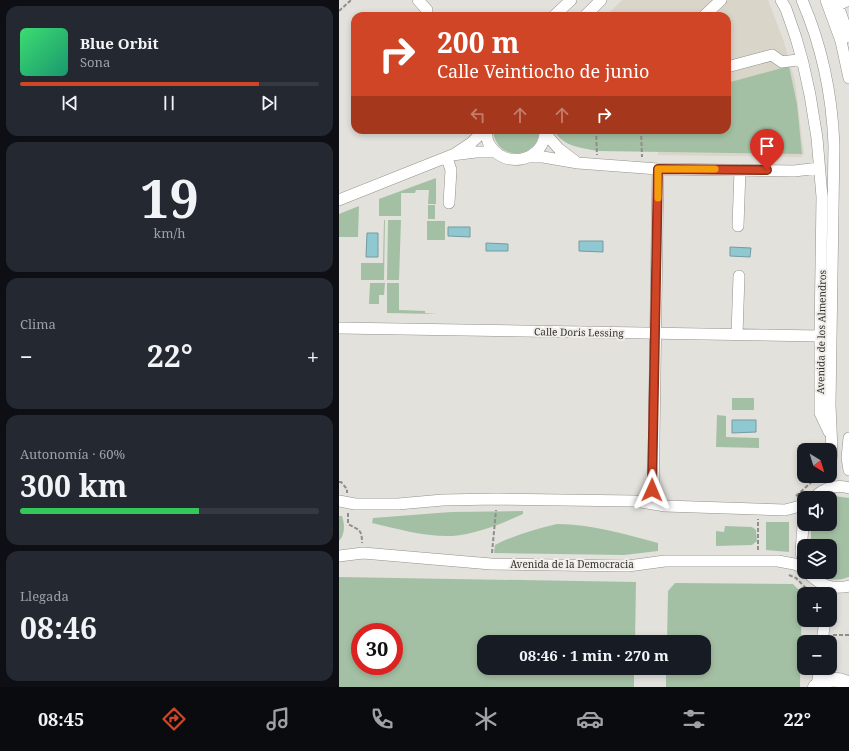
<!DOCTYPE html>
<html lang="es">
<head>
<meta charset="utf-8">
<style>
  :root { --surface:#171b24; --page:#242831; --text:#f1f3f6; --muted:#9ea1a6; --line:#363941; --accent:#cf4525 }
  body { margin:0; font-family:"Noto Serif",serif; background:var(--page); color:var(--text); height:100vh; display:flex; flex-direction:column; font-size:15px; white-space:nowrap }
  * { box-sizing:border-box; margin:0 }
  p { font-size:13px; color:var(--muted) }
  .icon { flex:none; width:22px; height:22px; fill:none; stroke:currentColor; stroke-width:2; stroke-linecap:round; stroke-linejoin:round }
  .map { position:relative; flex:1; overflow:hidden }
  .sheet { display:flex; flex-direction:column; gap:6px; padding:6px; background:#0d0f14; width:339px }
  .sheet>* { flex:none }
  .guide { position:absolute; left:12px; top:12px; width:380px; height:122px; border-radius:12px; box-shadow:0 2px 6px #0003; background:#cf4525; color:#fff; overflow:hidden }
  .needle { width:26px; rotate:142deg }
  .buttons { position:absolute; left:458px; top:443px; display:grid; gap:8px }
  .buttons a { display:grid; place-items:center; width:40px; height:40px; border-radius:8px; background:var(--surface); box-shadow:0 2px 6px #0003; font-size:20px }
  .speed { position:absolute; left:12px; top:623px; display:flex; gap:8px; font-size:20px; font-weight:700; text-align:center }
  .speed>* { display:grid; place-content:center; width:52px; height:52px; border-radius:50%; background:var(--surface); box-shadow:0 2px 6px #0003; line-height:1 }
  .speed .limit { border:6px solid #d22; background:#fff; color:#111 }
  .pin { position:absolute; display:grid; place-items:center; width:34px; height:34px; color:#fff; margin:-41px -17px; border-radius:50% 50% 50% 0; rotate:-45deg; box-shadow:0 0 4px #0007 }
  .pin .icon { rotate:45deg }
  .me { position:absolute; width:44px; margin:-22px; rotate:1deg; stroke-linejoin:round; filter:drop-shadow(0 0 3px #0008) }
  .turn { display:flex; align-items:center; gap:14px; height:84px; padding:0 20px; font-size:18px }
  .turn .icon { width:52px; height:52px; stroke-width:2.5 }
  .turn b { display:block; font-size:28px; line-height:34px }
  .lanes { display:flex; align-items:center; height:38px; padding:0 20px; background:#0003; justify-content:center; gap:20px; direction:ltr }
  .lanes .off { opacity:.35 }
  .big { font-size:30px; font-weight:700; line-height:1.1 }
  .sheet .tile { flex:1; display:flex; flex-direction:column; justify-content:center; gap:6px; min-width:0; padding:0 14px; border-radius:12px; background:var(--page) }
  .sheet .dial { align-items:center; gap:0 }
  .dial b { font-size:52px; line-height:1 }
  .song { display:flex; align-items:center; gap:12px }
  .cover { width:48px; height:48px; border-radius:6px; background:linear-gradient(135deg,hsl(140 70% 55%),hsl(160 70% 35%)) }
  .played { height:4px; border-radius:2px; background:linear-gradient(90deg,var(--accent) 80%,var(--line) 80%) }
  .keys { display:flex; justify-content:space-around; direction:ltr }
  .heat { display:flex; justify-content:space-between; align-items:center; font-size:22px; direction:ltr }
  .charge { height:6px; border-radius:3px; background:linear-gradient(90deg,#34c759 60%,var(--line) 0) }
  .trip { position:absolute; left:138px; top:635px; width:234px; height:40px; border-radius:12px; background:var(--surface); box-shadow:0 2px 6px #0003; font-weight:700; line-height:40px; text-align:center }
  .tab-bar { display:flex; height:64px; justify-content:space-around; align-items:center; background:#090b0e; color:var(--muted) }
  .tab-bar .icon { width:28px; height:28px }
  .tab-bar .selected { color:var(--accent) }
  .tab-bar b { font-size:18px; color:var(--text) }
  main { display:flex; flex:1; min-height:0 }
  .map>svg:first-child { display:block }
  .built { fill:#dad5c9 }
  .green { fill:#a4c0a4; fill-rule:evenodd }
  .water { fill:#90c8d1; stroke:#749ba0 }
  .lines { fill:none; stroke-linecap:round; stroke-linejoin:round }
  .minor-casing { stroke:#93918c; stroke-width:12 }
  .major-casing { stroke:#93918c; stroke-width:15 }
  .path { stroke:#8f8e8b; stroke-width:2; stroke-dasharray:4 2; stroke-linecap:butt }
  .minor { stroke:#fff; stroke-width:11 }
  .major { stroke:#fff; stroke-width:14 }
  .route-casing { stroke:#872d18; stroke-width:10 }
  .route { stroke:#cf4525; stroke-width:7 }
  .slow { stroke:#f59e0b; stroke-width:7 }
  .labels { text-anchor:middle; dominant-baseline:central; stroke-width:4; stroke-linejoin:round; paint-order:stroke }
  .street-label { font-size:10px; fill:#31312f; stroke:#f1eee9 }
</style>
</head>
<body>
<main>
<section class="sheet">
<div class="tile">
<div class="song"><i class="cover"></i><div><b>Blue Orbit</b><p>Sona</p></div></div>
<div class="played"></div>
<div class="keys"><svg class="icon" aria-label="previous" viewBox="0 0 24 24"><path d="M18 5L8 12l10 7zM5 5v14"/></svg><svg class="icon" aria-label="pause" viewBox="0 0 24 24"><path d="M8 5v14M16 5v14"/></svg><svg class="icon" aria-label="next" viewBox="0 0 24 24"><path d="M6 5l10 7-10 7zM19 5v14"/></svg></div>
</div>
<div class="tile dial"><b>19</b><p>km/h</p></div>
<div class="tile"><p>Clima</p>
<div class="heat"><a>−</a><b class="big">22°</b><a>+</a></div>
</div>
<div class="tile"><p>Autonomía · 60%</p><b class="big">300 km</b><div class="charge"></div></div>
<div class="tile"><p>Llegada</p><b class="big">08:46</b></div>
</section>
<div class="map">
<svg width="510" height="687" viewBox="0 0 510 687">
  <rect width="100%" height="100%" fill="#e3e1dc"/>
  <path class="built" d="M 283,0 L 429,0 L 445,42 L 456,81 L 465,154 L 462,157 L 319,155 L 318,130 L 388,130 L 388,16 L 267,16 Z"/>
  <path class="green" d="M 450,66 L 458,104 L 463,154 L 259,151 C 243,148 222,146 215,130 L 388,130 L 388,83 Z
    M 154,130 L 200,130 C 201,158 157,164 154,130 Z
    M 97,178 L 97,204 L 89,204 L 90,190 L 77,190 L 76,193 L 62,193 L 62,216 L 40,216 L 40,199 Z
    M 89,205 L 96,205 L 96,219 L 89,219 Z
    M 20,206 L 19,237 L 0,237 L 0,214 Z
    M 45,220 L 46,220 L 45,280 L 22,280 L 22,263 L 44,263 Z
    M 49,220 L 62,220 L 60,280 L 48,280 Z
    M 88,221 L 106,221 L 106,240 L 88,240 Z
    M 31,283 L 46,283 L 45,295 L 40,295 L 40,304 L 30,304 Z
    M 48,283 L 60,283 L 60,310 L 86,311 L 86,313 L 98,314 L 48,313 Z
    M 393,398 L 415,398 L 415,410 L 393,410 Z
    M 378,415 L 387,416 L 387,437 L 420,438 L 420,448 L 377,447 Z
    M 495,496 L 510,498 L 510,577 C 499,581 490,581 481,572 L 491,572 L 491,546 L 472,546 L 472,524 L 491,524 L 490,498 Z
    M 184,511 L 184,514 C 162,524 137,534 113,536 C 86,537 59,529 33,523 L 34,518 L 112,512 Z
    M 0,516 L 3,516 C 6,525 6,535 0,541 Z
    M 427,522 L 450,522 L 450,552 L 427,550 Z
    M 218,524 C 253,524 285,534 319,543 L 319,551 L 285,555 L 155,553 L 156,545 C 175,535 197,529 218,524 Z
    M 386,526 L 413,527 L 417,530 L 418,541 L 413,545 L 377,546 L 377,531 L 385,532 Z
    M 0,577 L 297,582 L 296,642 L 145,642 L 145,668 L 295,668 L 295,687 L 0,687 ZM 21,632 L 55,632 L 55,666 L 21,666 Z
    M 336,583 L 454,584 L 463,593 L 461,687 L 327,687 L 327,668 L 365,668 L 365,642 L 328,642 L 329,591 Z"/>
  <path class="water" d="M 109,227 L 131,227 L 131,237 L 109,236 Z
    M 28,233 L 39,233 L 39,257 L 27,257 Z
    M 240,241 L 264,241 L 264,252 L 240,251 Z
    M 147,243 L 169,244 L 169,251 L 147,251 Z
    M 391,247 L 412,248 L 411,257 L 391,256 Z
    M 393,420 L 417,420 L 417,432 L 393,433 Z"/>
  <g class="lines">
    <defs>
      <path id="minor" d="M 79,0 L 88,10
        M 442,0 L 447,9 L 457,38 L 464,63 L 471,95 L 478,138 L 483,197 L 481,336 L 481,413 L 490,432
        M 463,0 C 483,46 493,95 495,145 L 491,405 L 493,451 L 491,470
        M 487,0 L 502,41 L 510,78
        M 497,0 L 510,37
        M 499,5 L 510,0
        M 215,16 L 232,0
        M 246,16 L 262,0
        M 365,16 L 382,0
        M 388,67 L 433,55 L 443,62 L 458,60 L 464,63
        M 147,130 C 148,134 148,139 149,142 C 163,171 207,162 206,130
        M 206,133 L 220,149 L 236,161
        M 117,153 L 132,143 L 146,130
        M 190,157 L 204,157 L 239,163 L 319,169 L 455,171 L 480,168
        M 108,158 L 112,170 L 110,203
        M 0,200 L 113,155 L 137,152 L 156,152
        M 399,226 L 401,170
        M 0,328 L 481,336
        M 398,334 L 400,276
        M 510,438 L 508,458 L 510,470
        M 475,498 C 484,488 497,484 510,488
        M 0,501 L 16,504 L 59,504 L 104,500 L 158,499 L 296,501 L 326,506 L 446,510 L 465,505
        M 314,504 L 319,169
        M 465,514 L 462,551 L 465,568
        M 0,556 L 24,553 L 152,564 L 218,565 L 289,566 L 326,561 L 439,561 L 455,564 L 465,568
        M 468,572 C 480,585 493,590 510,586
        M 483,642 L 486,620
        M 478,685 L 481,668"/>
      <path id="major" d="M 476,687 C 485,679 499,677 510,684"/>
    </defs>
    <use href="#minor" class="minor-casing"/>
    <use href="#major" class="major-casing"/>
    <path class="path" d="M 0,11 L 12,0
      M 257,130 L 258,155
      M 302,130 L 303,157
      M 0,482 L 2,482 L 8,489 L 8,493
      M 457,496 L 476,479 L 477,476
      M 9,513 L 9,524 C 20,530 23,529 23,543
      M 419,550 L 419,519
      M 153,553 L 157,510
      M 450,575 L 457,578 L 470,591 L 472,594
      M 494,635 L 510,635"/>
    <use href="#minor" class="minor"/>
    <use href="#major" class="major"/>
  </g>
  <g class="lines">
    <defs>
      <path id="route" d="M 313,490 L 319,169 L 428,170"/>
    </defs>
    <use href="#route" class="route-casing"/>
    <use href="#route" class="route"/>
    <path class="slow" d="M 319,198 L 319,169 L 376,169"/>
  </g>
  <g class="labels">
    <g class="street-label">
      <text transform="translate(240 332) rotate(1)">Calle Doris Lessing</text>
      <text transform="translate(482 332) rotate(-89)">Avenida de los Almendros</text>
      <text x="233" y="564">Avenida de la Democracia</text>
    </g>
  </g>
</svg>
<div class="buttons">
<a><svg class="needle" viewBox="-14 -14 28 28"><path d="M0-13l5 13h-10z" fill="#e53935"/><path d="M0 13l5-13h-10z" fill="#9ea1a6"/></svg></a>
<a><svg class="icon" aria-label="sound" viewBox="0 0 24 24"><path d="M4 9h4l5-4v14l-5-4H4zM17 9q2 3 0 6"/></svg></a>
<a><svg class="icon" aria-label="layers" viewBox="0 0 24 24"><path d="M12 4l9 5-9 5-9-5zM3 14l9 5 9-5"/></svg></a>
<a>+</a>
<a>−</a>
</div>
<div class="speed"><div class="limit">30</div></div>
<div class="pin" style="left:428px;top:170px;background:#d93025"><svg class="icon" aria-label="arrive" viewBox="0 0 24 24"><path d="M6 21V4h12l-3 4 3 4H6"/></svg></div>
<svg class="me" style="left:313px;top:490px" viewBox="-20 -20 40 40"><path d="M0-17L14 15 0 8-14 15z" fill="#cf4525" stroke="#fff" stroke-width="4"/></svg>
<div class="trip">08:46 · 1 min · 270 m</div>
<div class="guide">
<div class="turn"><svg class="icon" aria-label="right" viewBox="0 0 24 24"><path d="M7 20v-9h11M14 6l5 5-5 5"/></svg><div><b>200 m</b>Calle Veintiocho de junio</div></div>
<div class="lanes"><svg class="icon off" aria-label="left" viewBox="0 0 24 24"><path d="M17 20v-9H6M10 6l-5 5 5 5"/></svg><svg class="icon off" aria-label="ahead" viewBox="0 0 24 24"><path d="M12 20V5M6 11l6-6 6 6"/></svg><svg class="icon off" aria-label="ahead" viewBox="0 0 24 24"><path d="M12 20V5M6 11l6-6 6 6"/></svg><svg class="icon" aria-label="right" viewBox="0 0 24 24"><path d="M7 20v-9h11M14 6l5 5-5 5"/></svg></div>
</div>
</div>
</main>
<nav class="tab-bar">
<b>08:45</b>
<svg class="icon selected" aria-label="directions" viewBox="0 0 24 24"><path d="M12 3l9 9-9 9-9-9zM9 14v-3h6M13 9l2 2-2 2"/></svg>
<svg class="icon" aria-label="music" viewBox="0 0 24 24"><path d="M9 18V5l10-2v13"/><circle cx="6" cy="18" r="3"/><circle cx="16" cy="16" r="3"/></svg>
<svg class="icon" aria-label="phone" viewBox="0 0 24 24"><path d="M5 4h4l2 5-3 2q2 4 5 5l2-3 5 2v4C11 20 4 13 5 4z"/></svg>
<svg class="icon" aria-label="climate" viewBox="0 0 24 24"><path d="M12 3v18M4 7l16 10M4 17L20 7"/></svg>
<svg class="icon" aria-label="car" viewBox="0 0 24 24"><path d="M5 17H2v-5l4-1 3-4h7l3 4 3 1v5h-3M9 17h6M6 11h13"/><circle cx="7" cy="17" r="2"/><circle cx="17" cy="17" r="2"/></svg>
<svg class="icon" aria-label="filters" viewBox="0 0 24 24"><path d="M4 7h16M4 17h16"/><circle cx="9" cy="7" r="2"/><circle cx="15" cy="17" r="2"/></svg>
<b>22°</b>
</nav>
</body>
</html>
